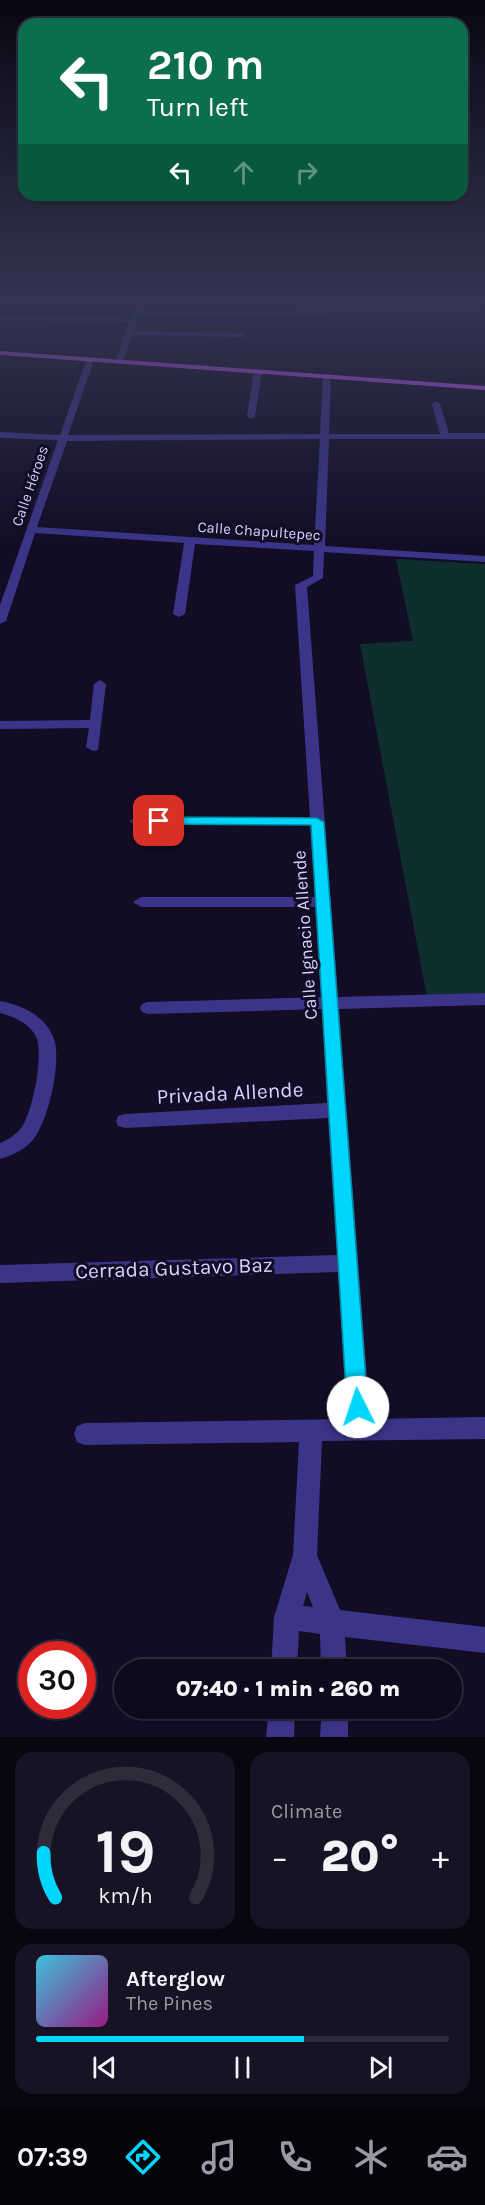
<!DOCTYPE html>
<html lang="en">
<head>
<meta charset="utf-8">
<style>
  :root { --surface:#0e0a1c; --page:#171325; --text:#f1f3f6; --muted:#9b9aa3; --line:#2e2b3b; --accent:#00d6fc }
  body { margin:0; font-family:Karla,sans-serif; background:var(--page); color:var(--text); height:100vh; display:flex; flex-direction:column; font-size:22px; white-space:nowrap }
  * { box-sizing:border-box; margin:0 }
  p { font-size:20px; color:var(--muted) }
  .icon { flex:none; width:33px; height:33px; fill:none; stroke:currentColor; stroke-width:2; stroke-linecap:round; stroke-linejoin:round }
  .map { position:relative; height:1737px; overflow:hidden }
  .details { display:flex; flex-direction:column; gap:15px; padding:15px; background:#08060f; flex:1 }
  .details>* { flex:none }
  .hud { position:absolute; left:18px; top:18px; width:450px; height:183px; border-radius:18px; box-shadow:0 2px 4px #0004,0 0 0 2px var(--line); background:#0b6e4f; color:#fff; overflow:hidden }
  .speed { position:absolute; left:18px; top:1641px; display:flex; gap:12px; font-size:30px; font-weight:700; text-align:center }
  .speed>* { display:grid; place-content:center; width:78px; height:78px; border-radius:50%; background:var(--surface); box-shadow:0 2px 4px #0004,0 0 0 2px var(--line); line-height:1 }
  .speed .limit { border:9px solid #d22; background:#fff; color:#111 }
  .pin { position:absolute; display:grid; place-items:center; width:51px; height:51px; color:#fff; margin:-26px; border-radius:12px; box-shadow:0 3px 9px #0006 }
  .me { position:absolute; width:66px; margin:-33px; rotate:356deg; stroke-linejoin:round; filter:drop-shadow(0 0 4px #0008) }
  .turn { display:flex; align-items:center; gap:21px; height:126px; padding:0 30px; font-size:27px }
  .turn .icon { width:78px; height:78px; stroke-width:2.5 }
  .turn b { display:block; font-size:42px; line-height:51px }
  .lanes { display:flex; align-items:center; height:57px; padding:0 30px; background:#0003; justify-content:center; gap:30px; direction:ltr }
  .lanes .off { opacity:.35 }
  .big { font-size:45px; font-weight:800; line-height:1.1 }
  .details .tile { flex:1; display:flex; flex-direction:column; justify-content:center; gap:9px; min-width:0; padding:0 21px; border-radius:18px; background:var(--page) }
  .details .dial { align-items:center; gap:0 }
  .dial svg { height:156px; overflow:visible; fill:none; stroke:var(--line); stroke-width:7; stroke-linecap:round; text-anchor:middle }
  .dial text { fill:var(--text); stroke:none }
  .song { display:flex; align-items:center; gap:18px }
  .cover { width:72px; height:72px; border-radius:9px; background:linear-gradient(135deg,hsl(190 70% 55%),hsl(310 70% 35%)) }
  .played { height:6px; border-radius:3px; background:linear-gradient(90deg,var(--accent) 65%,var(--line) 65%) }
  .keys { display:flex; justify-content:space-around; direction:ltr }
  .heat { display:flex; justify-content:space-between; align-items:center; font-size:33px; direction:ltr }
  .details .tiles { flex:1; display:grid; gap:15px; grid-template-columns:1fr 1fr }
  .tile:last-child { grid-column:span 2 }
  .trip { position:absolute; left:114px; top:1659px; width:348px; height:60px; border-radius:30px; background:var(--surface); box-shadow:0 2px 4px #0004,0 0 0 2px var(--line); font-weight:800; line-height:60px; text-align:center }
  .dock { display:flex; height:96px; justify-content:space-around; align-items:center; background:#06040b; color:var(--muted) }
  .dock .icon { width:42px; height:42px }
  .dock .active { color:var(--accent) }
  .dock b { font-size:27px; color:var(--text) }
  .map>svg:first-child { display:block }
  .green { fill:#0f2f2f }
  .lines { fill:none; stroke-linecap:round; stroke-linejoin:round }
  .minor { fill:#3b3488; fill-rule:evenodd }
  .major { fill:#c958ff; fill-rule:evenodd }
  .route { fill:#00d6fc; stroke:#008ba4; stroke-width:1.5 }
  .labels { text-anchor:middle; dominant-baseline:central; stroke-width:6; stroke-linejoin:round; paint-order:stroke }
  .far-street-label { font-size:15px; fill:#d8d1ff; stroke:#120d25 }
  .street-label { font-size:18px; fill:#d8d1ff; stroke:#120d25 }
  .near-street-label { font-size:21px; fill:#d8d1ff; stroke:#120d25 }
</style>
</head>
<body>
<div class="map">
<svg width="485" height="1737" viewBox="0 0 485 1737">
  <rect width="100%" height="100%" fill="#120d25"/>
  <path class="green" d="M 396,559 L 485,564 L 485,995 L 427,997 L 360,644 L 413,641 Z"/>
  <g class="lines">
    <path class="minor" d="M 102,302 L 115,302 L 112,304 Z
      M 136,302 L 143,302 L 140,311 L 261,311 L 482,305 L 485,308 L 261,315 L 139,315 L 134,331 L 242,333 L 246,335 L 242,337 L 132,335 L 123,362 L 119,364 L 115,362 L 129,322 L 0,320 L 0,316 L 131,318 Z
      M 190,302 L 223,302 L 220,304 Z
      M 87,358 L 94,360 L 68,435 L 320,434 L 323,376 L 327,374 L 331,376 L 329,434 L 440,434 L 432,404 L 436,401 L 440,404 L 449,433 L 485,433 L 485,439 L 329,439 L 325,546 L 485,556 L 485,562 L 324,552 L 323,578 L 307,587 L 338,997 L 485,993 L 485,1005 L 339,1009 L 370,1419 L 485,1417 L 485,1439 L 322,1441 L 317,1555 L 340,1610 L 485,1627 L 485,1653 L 345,1637 L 347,1670 L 321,1670 L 320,1634 L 299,1631 L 297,1670 L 271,1670 L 274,1617 L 293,1555 L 299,1442 L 85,1445 L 77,1442 L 74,1434 L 77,1426 L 85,1423 L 347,1419 L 338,1272 L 0,1283 L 0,1265 L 337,1255 L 328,1118 L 125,1128 L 118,1126 L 116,1121 L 118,1116 L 125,1114 L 327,1103 L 322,1009 L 148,1014 L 142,1012 L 140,1008 L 142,1004 L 148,1002 L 321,997 L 315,907 L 141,907 L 133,902 L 141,897 L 315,897 L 310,825 L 136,825 L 129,821 L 136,817 L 310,817 L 295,585 L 313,576 L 314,551 L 195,544 L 185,614 L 179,617 L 173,614 L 184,543 L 35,533 L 6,621 L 0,624 L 0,605 L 58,440 L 0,438 L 0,432 L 60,435 ZM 320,439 L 314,545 L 37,527 L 67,441 ZM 307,1592 L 313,1607 L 303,1606 Z
      M 258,369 L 262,371 L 255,416 L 251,419 L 247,416 L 254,371 Z
      M 100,680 L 106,684 L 98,750 L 93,751 L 86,747 L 89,728 L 0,729 L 0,721 L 90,720 L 94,684 Z
      M 0,1001 C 22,1005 46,1016 54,1039 C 62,1062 48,1123 32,1141 C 23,1151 12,1155 0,1159 L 0,1143 C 8,1140 17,1134 22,1127 C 33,1110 43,1058 37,1039 C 32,1025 14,1016 0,1013 Z
      M 269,1708 L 295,1708 L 294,1737 L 266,1737 Z
      M 322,1708 L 348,1708 L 348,1737 L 320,1737 Z"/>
    <path class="major" d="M 0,351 L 485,386 L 485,390 L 0,355 Z"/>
  </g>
  <linearGradient id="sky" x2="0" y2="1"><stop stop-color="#0a0714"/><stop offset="0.55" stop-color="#333551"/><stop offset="1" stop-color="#333551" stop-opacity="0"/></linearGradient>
  <rect width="485" height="545" fill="url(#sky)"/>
  <path class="route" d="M 159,817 L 317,818 L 324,822 L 368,1407 L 365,1414 L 358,1417 L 350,1414 L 347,1407 L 311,825 L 154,824 L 154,818 Z"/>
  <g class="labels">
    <g class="far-street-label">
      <text transform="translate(30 486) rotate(-71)">Calle Héroes</text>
      <text transform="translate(259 531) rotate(4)">Calle Chapultepec</text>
    </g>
    <g class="street-label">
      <text transform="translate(305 935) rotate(-94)">Calle Ignacio Allende</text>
    </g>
    <g class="near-street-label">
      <text transform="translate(230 1093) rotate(-3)">Privada Allende</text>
      <text transform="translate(174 1268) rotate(-2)">Cerrada Gustavo Baz</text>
    </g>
  </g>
</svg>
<div class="speed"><div class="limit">30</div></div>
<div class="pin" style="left:159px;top:821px;background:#d93025"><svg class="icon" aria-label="arrive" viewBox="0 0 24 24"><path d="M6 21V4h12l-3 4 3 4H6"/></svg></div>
<svg class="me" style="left:358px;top:1407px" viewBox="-20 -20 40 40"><circle r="19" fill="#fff"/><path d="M0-13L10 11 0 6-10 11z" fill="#00d6fc"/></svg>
<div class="trip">07:40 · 1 min · 260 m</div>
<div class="hud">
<div class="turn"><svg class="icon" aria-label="left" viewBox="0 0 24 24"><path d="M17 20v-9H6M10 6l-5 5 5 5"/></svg><div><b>210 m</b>Turn left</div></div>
<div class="lanes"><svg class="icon" aria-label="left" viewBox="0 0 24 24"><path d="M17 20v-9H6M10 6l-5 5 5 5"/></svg><svg class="icon off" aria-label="ahead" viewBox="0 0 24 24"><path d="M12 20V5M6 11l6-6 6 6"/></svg><svg class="icon off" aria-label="right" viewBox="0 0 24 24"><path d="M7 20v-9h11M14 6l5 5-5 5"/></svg></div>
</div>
</div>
<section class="details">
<div class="tiles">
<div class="tile dial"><svg viewBox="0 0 100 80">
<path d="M14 69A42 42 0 1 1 86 69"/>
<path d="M14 69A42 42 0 0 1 8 46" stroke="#00d6fc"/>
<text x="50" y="56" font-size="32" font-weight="700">19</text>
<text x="50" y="72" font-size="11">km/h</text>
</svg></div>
<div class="tile"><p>Climate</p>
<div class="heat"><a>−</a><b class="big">20°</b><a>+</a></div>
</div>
<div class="tile">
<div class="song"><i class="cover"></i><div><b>Afterglow</b><p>The Pines</p></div></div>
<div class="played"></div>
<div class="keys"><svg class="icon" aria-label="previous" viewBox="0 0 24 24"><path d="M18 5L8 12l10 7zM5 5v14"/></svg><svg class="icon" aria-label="pause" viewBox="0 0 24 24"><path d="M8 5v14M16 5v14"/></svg><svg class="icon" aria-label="next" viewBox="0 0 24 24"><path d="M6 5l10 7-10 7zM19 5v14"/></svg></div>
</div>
</div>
</section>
<nav class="dock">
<b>07:39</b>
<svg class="icon active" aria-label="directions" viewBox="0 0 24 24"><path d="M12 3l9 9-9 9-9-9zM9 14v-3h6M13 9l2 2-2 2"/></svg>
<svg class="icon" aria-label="music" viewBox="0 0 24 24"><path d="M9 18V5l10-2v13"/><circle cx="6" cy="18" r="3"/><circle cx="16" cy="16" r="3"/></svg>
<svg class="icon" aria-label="phone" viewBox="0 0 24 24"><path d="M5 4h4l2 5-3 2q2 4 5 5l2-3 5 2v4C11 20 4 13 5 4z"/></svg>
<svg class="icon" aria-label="climate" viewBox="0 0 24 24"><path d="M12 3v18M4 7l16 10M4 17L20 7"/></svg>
<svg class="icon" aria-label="car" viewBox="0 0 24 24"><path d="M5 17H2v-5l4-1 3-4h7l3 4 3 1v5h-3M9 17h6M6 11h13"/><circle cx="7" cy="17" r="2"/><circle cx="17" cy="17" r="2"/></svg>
</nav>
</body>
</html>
